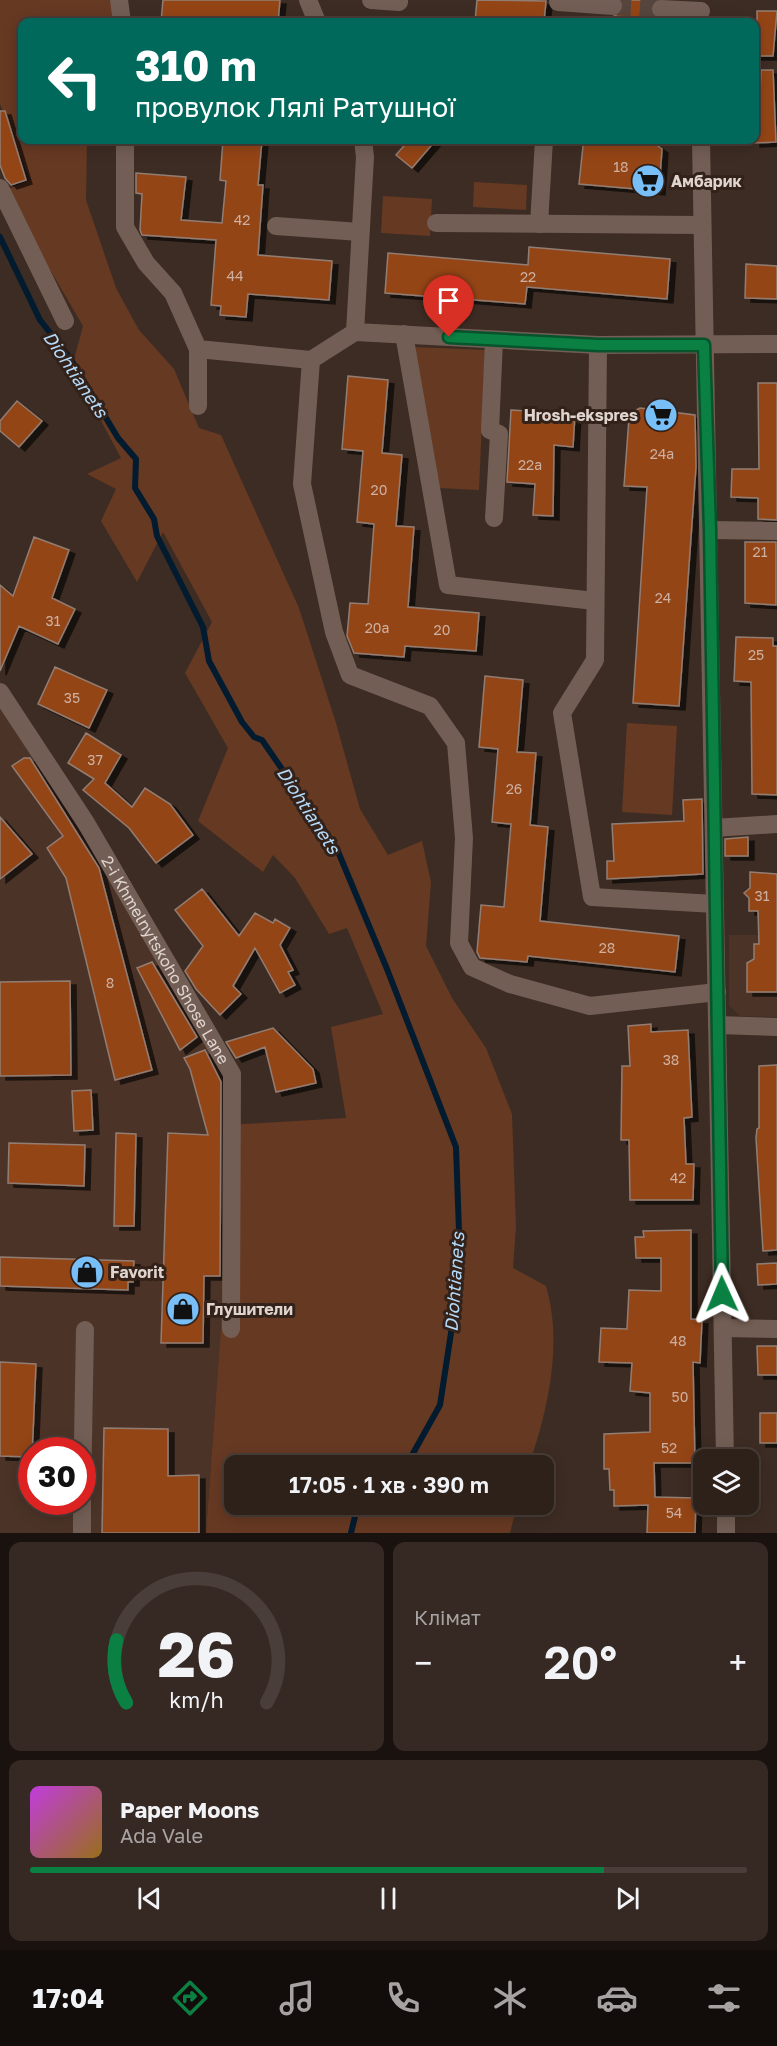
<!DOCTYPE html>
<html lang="uk">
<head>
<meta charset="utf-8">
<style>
  :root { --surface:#2e211a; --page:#362923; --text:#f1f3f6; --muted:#a7a3a2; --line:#493e39; --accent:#0b8043 }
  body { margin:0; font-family:"Golos Text",sans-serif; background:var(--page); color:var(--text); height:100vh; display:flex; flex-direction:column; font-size:22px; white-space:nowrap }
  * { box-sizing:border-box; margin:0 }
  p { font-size:20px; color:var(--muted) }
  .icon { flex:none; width:33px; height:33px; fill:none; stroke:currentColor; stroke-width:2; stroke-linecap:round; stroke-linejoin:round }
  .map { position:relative; height:1533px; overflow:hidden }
  .panel { display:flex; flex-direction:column; gap:9px; padding:9px; background:#19120e; flex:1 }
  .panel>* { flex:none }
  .banner { position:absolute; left:18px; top:18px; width:741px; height:126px; border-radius:12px; box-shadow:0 3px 15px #0003,0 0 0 2px var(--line); background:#00695c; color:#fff; overflow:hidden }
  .fabs { position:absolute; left:693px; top:1449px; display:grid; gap:12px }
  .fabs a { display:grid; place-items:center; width:66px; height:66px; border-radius:12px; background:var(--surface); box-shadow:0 3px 15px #0003,0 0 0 2px var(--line); font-size:30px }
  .speed { position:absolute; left:18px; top:1437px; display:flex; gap:12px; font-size:30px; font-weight:700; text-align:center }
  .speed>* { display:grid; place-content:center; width:78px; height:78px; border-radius:50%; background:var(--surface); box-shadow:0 3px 15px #0003,0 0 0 2px var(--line); line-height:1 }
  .speed .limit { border:9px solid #d22; background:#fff; color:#111 }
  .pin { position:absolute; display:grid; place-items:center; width:51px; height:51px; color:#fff; margin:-62px -26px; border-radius:50% 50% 50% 0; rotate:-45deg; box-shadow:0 0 6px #0007 }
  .pin .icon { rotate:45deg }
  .me { position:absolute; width:66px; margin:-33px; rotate:359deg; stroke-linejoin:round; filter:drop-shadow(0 0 4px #0008) }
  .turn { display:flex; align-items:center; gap:21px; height:126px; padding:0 18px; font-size:27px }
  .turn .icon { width:78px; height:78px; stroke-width:2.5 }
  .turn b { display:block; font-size:42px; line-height:51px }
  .big { font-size:45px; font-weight:600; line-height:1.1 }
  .panel .widget { flex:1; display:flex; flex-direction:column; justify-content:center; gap:9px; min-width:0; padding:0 21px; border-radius:12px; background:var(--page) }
  .panel .dial { align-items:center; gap:0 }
  .dial svg { height:156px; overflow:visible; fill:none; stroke:var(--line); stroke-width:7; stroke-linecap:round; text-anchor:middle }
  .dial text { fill:var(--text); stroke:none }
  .song { display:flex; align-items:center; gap:18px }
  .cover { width:72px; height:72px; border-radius:9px; background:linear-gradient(135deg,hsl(290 70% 55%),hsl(40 70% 35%)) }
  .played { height:6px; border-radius:3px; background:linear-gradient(90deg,var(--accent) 80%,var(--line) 80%) }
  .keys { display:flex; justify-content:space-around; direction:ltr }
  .heat { display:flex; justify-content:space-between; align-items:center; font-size:33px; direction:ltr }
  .panel .tiles { flex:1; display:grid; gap:9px; grid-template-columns:1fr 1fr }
  .widget:last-child { grid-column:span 2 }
  .trip { position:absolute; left:224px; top:1455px; width:330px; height:60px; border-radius:12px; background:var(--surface); box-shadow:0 3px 15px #0003,0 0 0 2px var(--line); font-weight:600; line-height:60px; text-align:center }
  .menu { display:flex; height:96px; justify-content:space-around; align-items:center; background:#120d0a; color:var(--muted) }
  .menu .icon { width:42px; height:42px }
  .menu .active { color:var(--accent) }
  .menu b { font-size:27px; color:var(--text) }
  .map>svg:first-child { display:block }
  .built { fill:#4b3327; fill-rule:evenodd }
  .green { fill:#663923 }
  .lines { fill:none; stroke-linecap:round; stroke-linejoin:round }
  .stream { stroke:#031b2e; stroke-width:6 }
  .building { fill:#944518; stroke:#927d73; stroke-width:1.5; filter:url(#shadow) }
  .minor-tunnel { stroke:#55453d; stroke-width:18; stroke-dasharray:18 9; stroke-linecap:butt }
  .minor { stroke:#725e54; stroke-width:18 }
  .route-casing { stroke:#07532c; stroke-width:15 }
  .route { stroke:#0b8043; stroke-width:10 }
  .labels { text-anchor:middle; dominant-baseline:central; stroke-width:6; stroke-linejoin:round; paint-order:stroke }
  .number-label { font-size:14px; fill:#cdb0a1 }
  .poi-label { font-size:16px; font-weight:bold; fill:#e0d4cf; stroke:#33221a; text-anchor:start }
  .street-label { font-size:16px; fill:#e0d4cf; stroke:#33221a }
  .water-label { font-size:18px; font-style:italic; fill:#b4dafa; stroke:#33221a }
</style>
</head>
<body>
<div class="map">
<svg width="777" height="1533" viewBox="0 0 777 1533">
  <defs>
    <filter id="shadow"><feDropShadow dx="6" dy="4" stdDeviation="0" flood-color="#0009"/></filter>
  </defs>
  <rect width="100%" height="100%" fill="#3d2c23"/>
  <path class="built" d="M 0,701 L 81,826 L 228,1076 L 221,1327 L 206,1533 L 0,1533 ZM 32,1450 L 82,1450 L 82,1502 L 32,1502 Z
    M 729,935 L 777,935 L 777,1017 L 740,1016 L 729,1006 Z"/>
  <path class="green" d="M 0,0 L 119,0 L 122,22 L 22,22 L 22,140 L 87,140 L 86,200 L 116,288 L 139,330 L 174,369 L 199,428 L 221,435 L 299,608 L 336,723 L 360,809 L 388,855 L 422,841 L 431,882 L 426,946 L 452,998 L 486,1048 L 512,1114 L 516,1227 L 513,1268 L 546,1286 C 563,1343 548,1410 529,1465 L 234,1466 L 234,1504 L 517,1505 L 510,1533 L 206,1533 L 221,1327 L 227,1125 L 346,1118 L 331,1027 L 383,1014 L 347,928 L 329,934 L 295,878 L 273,855 L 263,872 L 198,821 L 228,748 L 185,673 L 212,622 L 163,532 L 137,582 L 101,521 L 116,489 L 87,474 L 121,458 L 72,367 L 83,326 L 4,191 L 30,180 L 0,104 Z
    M 474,182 L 527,185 L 526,210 L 473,207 Z
    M 383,196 L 432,199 L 430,236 L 381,233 Z
    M 414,347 L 485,350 L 479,490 L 439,488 Z
    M 627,723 L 677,726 L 672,815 L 622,812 Z"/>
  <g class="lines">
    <path class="stream" d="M 0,237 L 40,320 L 70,358 L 118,438 L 136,459 L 135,488 L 154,519 L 157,536 L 203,627 L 209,661 L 242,722 L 254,737 L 262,740 L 337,849 L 387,969 L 456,1147 L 459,1231 L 451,1333 L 440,1405 L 406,1466
      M 351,1533 L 358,1504"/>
  </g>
  <path class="building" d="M 163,0 L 280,0 L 278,22 L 161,22 Z
    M 477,0 L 546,1 L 544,22 L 475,21 Z
    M 622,0 L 655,0 L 650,8 L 651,14 L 660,22 L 611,22 L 612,17 L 623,12 Z
    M 757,11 L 777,11 L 773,56 L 754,56 L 754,21 L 757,21 Z
    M 761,70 L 773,70 L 776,142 L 754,143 L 754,114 L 759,114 Z
    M 0,111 L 5,111 L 26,180 L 11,185 L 5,178 L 0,165 Z
    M 223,140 L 262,140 L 258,185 L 263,185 L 258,255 L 332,261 L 329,300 L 248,294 L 246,317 L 220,315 L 221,306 L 211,305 L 216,240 L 142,235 L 140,230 L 142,194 L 136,193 L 136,173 L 186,177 L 181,220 L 222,223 L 226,181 L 220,180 Z
    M 409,140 L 436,140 L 412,168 L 396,155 Z
    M 592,140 L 650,140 L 662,149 L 659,191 L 579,184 L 583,146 Z
    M 529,247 L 670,259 L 667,299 L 527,287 L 525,304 L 385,293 L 388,253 L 528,265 Z
    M 746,264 L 777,266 L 777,299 L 745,298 Z
    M 348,376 L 388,380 L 382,453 L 402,455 L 396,526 L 414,527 L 408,607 L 479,613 L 476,651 L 405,646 L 404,657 L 354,653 L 347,636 L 350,603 L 368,604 L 374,524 L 357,522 L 363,451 L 342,449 Z
    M 758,383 L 777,383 L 777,520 L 758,519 L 758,498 L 731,497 L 732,469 L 759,469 Z
    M 17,401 L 42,421 L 19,447 L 0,431 L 0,421 Z
    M 640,408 L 695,415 L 696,467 L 679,706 L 633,703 L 647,487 L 624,486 L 629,418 L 632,412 Z
    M 511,410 L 575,414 L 573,447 L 554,445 L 553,516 L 533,515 L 535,484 L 507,482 Z
    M 34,537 L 69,550 L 52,598 L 75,609 L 58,644 L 19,626 L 0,671 L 0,585 L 13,596 Z
    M 745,542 L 776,542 L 776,605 L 745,603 Z
    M 736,637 L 773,638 L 773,646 L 777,646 L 777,795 L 752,794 L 751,682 L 734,681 Z
    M 55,667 L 107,690 L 89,728 L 38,704 Z
    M 485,676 L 523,680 L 517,752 L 536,753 L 530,825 L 548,827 L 540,921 L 679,936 L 675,972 L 528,956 L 527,962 L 480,958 L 477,952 L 481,905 L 504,907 L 511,824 L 492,822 L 498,749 L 479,747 Z
    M 86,733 L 121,755 L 105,783 L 132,807 L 145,788 L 170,804 L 193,835 L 156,863 L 129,828 L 83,790 L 94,779 L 68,763 Z
    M 24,758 L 30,758 L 99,868 L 152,1070 L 115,1080 L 66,878 L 47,848 L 63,836 L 12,766 Z
    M 702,799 L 703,874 L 607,879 L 607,861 L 614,861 L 612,824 L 684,821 L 683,800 Z
    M 0,817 L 32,854 L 0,879 Z
    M 748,837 L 748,856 L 725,856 L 725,839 Z
    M 750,872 L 777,874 L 777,992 L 747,992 L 747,963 L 754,959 L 754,944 L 759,944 L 758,911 L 749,911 L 749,898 L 744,893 L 750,888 Z
    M 202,889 L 239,936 L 255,913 L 273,923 L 275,919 L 290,928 L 280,945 L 293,970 L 288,972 L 295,985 L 280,993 L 255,948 L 233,986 L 241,994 L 220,1015 L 196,989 L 185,971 L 203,946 L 175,910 Z
    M 152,962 L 197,1037 L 180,1050 L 137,968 Z
    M 70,981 L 71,1075 L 0,1076 L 0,982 Z
    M 651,1024 L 651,1032 L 688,1030 L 692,1117 L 684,1118 L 686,1164 L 694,1164 L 693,1200 L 630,1200 L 629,1140 L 621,1140 L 622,1066 L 630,1066 L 628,1026 Z
    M 273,1028 L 313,1069 L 316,1083 L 276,1092 L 265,1047 L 236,1058 L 226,1042 Z
    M 205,1050 L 221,1082 L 220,1276 L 204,1276 L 203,1343 L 161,1343 L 168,1133 L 208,1135 L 190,1069 L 184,1058 Z
    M 777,1065 L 777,1250 L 763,1251 L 756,1138 L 757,1129 L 759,1128 L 759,1066 Z
    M 91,1090 L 93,1130 L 74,1131 L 72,1091 Z
    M 116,1133 L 136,1134 L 134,1226 L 114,1226 Z
    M 9,1143 L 85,1145 L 84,1186 L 8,1183 Z
    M 691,1230 L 691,1319 L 702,1320 L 700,1363 L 693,1362 L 695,1463 L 654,1463 L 655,1497 L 696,1498 L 695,1533 L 647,1533 L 648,1505 L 614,1506 L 614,1490 L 610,1490 L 609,1469 L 604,1469 L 604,1434 L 650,1432 L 650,1393 L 630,1391 L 632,1363 L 599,1362 L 601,1328 L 627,1329 L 629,1290 L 661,1291 L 661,1258 L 636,1258 L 635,1237 L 644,1237 L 643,1231 Z
    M 0,1257 L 134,1261 L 133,1282 L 128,1282 L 128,1290 L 0,1286 Z
    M 777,1263 L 777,1284 L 758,1285 L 757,1264 Z
    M 757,1346 L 777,1346 L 777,1375 L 758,1375 Z
    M 0,1362 L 36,1364 L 32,1457 L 0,1456 Z
    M 760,1413 L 777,1413 L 777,1443 L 760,1443 Z
    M 104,1428 L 168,1429 L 168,1476 L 199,1475 L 199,1533 L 102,1533 Z"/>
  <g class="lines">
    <path class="minor-tunnel" d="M 613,6 L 661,9"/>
    <g class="minor">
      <path d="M 119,0 L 122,22"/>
      <path d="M 308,0 L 317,22"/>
      <path d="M 371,0 L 399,2 L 399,0"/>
      <path d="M 558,2 L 613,6"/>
      <path d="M 661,9 L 701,11"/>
      <path d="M 125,140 L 125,227 L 146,263 L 173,293 L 198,349 L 311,360 L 302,484 L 334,632 L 350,675 L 430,706 L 456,743 L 464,838 L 459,943 L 472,967 L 510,984 L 590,1006 L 717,992"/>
      <path d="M 701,140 L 725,1460"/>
      <path d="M 0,188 L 65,321"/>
      <path d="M 436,223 L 701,225"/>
      <path d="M 539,224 L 544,140"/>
      <path d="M 276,226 L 360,232"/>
      <path d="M 355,332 L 365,157 L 363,140"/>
      <path d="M 404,334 L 448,585 L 595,601"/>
      <path d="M 598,345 L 595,660 L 562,713 L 592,897 L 715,904"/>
      <path d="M 198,349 L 198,406"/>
      <path d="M 311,360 L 355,332 L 598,345 L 777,344"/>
      <path d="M 494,518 L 499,434 L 490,430 L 494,340"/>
      <path d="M 710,530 L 777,531"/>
      <path id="s1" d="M 0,692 L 86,823 L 232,1074 L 231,1329"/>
      <path d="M 714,828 L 777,824"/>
      <path d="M 717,1025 L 777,1027"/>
      <path d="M 723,1328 L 777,1329"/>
      <path d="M 82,1493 L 85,1330"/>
      <path d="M 726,1504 L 726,1533"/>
      <path d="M 82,1533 L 82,1502"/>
    </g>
  </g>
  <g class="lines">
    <defs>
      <path id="route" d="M 449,337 L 598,345 L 704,345 L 710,530 L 722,1294"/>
    </defs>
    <use href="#route" class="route-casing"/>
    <use href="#route" class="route"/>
  </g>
  <defs>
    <symbol id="supermarket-disc" viewBox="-11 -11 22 22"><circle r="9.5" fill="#78bff7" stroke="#33221a"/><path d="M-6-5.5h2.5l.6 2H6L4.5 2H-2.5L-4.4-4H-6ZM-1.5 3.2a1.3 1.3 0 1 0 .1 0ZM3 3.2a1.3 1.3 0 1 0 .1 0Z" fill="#111"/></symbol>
    <symbol id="shop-disc" viewBox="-11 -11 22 22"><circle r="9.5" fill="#78bff7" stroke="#33221a"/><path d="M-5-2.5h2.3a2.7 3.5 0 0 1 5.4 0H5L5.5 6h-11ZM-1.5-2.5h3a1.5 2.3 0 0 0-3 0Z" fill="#111"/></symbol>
  </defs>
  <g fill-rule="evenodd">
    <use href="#supermarket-disc" x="629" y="162" width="38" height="38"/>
    <use href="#supermarket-disc" x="642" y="396" width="38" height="38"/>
    <use href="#shop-disc" x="68" y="1253" width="38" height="38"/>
    <use href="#shop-disc" x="164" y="1290" width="38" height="38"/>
  </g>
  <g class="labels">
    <g class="number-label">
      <text x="621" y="166">18</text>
      <text x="242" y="219">42</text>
      <text x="235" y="275">44</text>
      <text x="528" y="276">22</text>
      <text x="662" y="453">24а</text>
      <text x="530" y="464">22а</text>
      <text x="379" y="489">20</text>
      <text x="760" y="551">21</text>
      <text x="663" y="597">24</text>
      <text x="53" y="620">31</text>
      <text x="377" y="627">20а</text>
      <text x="442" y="629">20</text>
      <text x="756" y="654">25</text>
      <text x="72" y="697">35</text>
      <text x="95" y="759">37</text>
      <text x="514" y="788">26</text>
      <text x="762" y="895">31</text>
      <text x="607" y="947">28</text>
      <text x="110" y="982">8</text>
      <text x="671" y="1059">38</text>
      <text x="678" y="1177">42</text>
      <text x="678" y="1340">48</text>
      <text x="680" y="1396">50</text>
      <text x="669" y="1447">52</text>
      <text x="674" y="1512">54</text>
    </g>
    <g class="poi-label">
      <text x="671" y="181">Амбарик</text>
      <text x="638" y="415" text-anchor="end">Hrosh-ekspres</text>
      <text x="110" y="1272">Favorit</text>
      <text x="206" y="1309">Глушители</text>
    </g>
    <g class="street-label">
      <text stroke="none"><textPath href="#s1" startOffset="315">2-i Khmelnytskoho Shose Lane</textPath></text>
    </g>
    <g class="water-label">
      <text transform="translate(76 374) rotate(56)">Diohtianets</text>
      <text transform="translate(309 810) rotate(57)">Diohtianets</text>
      <text transform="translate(454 1282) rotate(-86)">Diohtianets</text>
    </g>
  </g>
</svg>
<div class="fabs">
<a><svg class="icon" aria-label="layers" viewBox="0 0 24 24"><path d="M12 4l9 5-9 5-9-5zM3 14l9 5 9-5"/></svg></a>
</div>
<div class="speed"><div class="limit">30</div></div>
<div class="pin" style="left:449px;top:337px;background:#d93025"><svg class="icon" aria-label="arrive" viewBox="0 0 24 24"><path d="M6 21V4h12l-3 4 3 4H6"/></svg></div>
<svg class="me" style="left:722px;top:1294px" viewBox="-20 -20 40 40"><path d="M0-17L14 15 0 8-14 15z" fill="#0b8043" stroke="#fff" stroke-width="4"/></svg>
<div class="trip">17:05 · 1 хв · 390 m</div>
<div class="banner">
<div class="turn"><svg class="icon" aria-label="left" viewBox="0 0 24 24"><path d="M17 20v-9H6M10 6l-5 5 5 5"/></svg><div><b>310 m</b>провулок Лялі Ратушної</div></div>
</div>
</div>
<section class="panel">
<div class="tiles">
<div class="widget dial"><svg viewBox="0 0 100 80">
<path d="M14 69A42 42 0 1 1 86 69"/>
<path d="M14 69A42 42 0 0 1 9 37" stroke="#0b8043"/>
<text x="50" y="56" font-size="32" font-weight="700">26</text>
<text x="50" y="72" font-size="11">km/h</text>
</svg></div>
<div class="widget"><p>Клімат</p>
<div class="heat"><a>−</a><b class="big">20°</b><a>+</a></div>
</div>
<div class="widget">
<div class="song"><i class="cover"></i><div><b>Paper Moons</b><p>Ada Vale</p></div></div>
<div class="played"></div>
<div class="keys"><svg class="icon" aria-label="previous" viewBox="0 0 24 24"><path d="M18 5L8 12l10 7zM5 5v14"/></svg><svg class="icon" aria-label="pause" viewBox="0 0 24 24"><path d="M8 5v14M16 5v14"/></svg><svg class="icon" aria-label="next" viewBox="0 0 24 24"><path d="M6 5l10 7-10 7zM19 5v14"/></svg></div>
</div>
</div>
</section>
<nav class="menu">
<b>17:04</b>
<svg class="icon active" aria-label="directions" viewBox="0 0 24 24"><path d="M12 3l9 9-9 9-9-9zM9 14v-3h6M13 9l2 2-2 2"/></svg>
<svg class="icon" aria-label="music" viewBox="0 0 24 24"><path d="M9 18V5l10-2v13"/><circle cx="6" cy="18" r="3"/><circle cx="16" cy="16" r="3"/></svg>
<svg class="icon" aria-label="phone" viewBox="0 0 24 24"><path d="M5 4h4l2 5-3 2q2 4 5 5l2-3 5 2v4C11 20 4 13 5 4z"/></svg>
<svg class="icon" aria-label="climate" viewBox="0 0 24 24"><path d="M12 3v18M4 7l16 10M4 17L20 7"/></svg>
<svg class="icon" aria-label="car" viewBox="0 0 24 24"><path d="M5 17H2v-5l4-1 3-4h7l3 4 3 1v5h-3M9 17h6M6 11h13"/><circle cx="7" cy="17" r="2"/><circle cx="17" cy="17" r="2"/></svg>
<svg class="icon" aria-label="filters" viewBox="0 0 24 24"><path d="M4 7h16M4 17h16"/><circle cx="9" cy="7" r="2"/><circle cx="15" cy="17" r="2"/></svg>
</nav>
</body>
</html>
